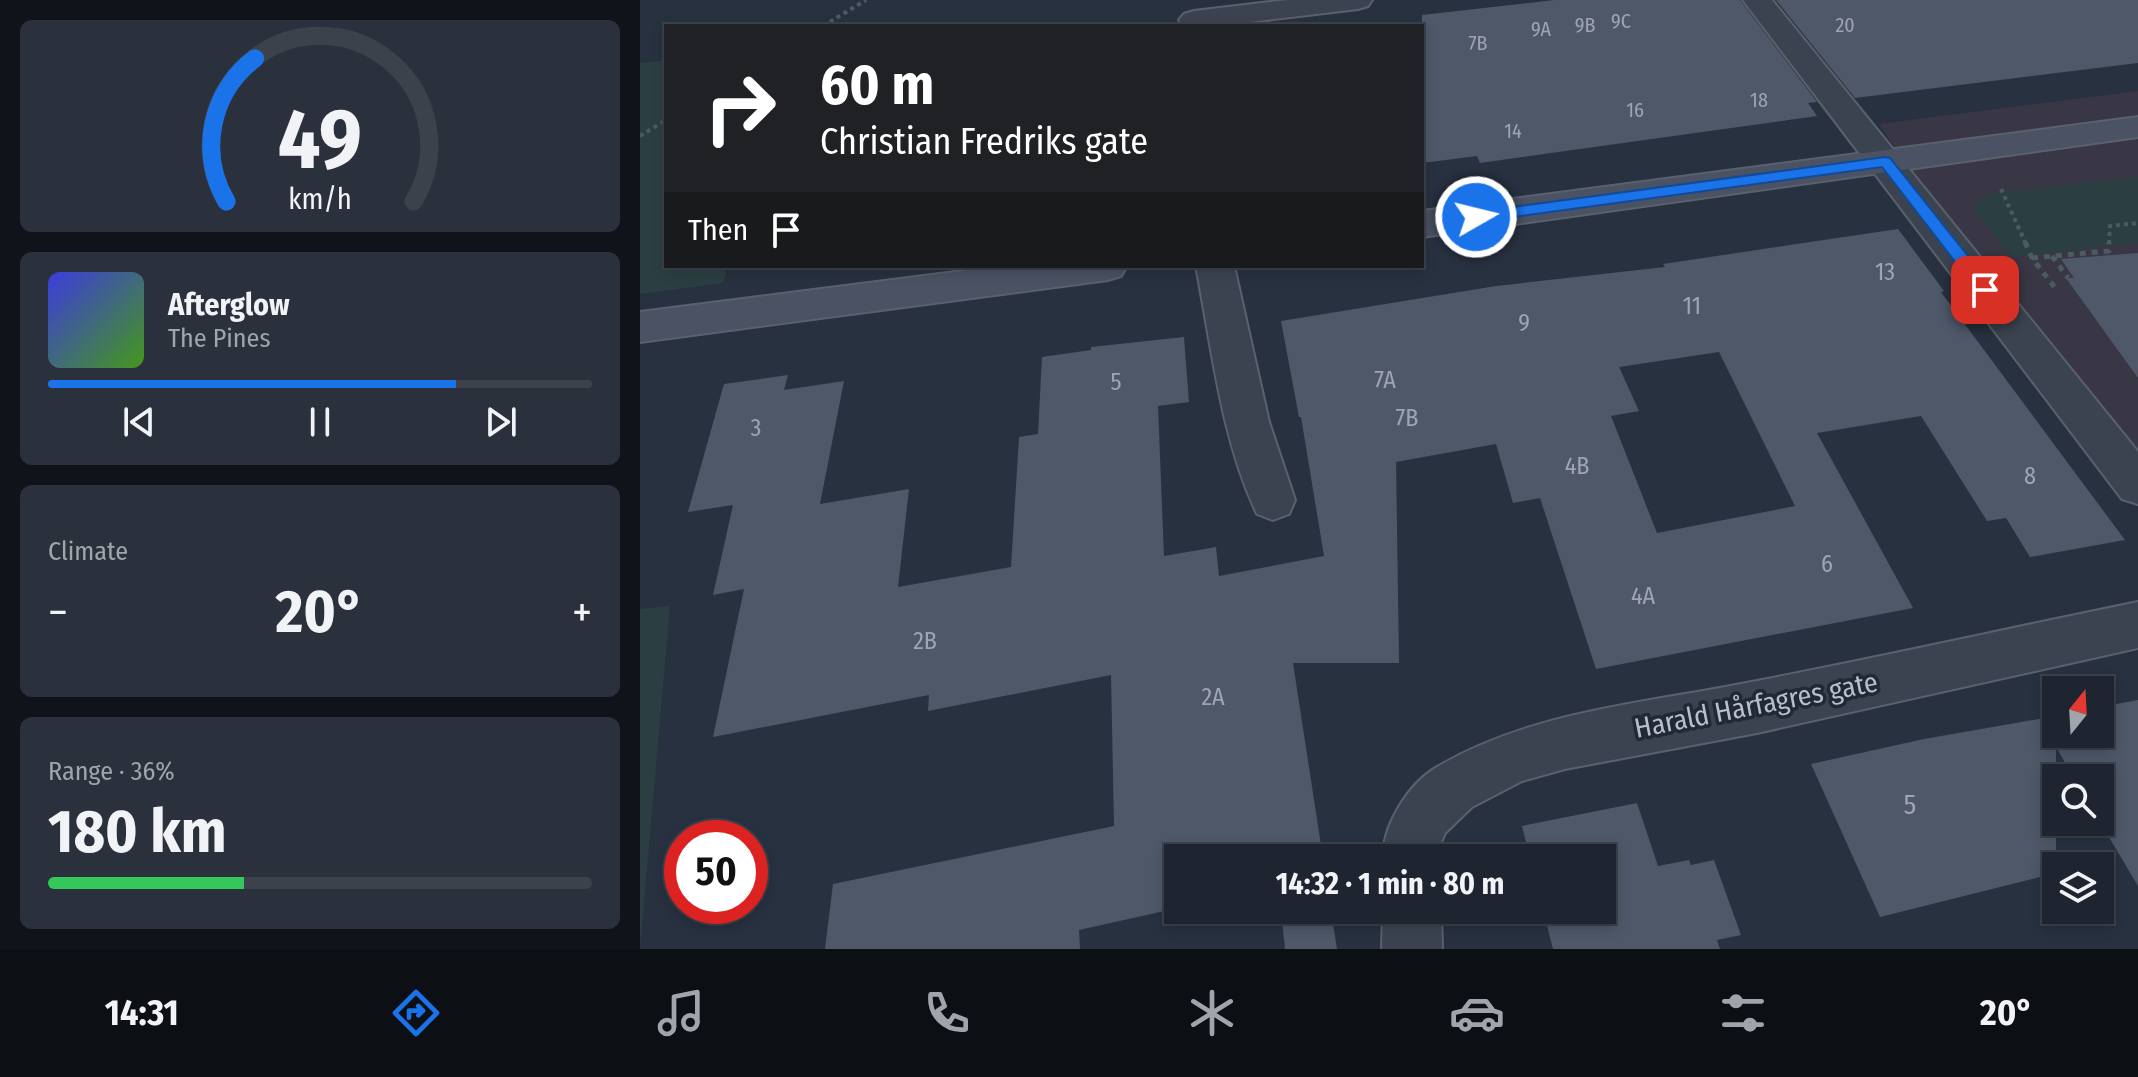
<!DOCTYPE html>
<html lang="en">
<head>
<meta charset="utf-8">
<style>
  :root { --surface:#1e2530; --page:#2b313c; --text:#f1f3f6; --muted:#a1a5ab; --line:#3c424c; --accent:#1a73e8 }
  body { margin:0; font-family:"Fira Sans Condensed",sans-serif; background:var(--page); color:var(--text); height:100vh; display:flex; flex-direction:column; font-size:30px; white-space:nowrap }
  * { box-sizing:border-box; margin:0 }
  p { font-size:26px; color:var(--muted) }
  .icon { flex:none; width:44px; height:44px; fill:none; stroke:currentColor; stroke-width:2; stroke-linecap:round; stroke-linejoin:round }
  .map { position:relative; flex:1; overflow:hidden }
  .sheet { display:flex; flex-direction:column; gap:20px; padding:20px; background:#10141a; width:640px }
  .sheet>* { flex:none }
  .guide { position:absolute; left:24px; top:24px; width:760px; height:244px; border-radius:0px; box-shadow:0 4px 12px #0003,0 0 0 2px var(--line); background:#202124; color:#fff; overflow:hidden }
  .needle { width:52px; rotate:18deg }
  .buttons { position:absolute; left:1402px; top:676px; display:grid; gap:16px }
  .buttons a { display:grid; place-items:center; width:72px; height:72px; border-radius:0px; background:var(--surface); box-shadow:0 4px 12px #0003,0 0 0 2px var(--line); font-size:40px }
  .speed { position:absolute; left:24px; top:820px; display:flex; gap:16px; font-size:40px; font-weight:700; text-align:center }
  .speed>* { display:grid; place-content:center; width:104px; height:104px; border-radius:50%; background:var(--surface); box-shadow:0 4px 12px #0003,0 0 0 2px var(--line); line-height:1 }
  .speed .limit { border:12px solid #d22; background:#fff; color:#111 }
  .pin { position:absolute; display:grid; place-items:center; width:68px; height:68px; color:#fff; margin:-34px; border-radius:16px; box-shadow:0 4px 12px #0006 }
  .me { position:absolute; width:88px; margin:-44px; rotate:82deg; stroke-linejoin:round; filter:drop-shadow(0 0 6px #0008) }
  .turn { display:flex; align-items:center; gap:28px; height:168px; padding:0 24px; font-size:36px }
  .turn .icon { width:104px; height:104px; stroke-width:2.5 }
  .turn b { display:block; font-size:56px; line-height:68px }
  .then { display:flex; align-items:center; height:76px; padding:0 24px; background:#0003; gap:16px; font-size:30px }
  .big { font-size:60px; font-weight:700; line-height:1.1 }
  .sheet .widget { flex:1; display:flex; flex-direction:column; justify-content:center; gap:12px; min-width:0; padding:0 28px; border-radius:12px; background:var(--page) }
  .sheet .dial { align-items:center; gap:0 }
  .dial svg { height:208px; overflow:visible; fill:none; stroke:var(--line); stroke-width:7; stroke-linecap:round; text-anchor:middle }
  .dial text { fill:var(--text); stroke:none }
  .song { display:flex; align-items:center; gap:24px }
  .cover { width:96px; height:96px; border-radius:12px; background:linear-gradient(135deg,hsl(240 70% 55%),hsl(100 70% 35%)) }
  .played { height:8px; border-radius:4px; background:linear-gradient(90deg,var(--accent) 75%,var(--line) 75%) }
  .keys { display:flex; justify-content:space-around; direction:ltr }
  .heat { display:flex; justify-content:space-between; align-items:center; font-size:44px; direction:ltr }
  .charge { height:12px; border-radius:6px; background:linear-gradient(90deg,#34c759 36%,var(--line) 0) }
  .trip { position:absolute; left:524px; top:844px; width:452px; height:80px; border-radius:0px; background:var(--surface); box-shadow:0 4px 12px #0003,0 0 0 2px var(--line); font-weight:700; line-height:80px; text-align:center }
  .tabs { display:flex; height:128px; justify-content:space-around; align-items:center; background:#0c0f13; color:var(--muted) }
  .tabs .icon { width:56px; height:56px }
  .tabs .on { color:var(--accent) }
  .tabs b { font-size:36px; color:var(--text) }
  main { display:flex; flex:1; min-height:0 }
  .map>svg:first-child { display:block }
  .medical { fill:#393745 }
  .green { fill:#2b3f42 }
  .building { fill:#4e5869; fill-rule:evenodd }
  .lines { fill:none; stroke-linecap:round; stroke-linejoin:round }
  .minor-casing { stroke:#5a616d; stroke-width:4 }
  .tertiary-casing { stroke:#5a616d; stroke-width:4 }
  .secondary-casing { stroke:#5a616d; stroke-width:4 }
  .path-far1 { stroke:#4a5c60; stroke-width:4; stroke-dasharray:4 4; stroke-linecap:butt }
  .path { stroke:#4a5c60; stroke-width:5; stroke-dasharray:6 6; stroke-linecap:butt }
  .minor { fill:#3c4350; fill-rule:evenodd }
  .tertiary { fill:#3c4350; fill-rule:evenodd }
  .secondary { fill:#4a5263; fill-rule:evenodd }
  .route { fill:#1a73e8; stroke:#114b97; stroke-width:2 }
  .labels { text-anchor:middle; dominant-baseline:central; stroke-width:7; stroke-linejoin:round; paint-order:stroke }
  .far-number-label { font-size:20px; fill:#9ea4b2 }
  .number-label { font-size:24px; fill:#9ea4b2 }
  .street-label { font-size:28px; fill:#b9beca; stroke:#212836 }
  .near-number-label { font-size:28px; fill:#9ea4b2 }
</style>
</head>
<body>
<main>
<section class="sheet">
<div class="widget dial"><svg viewBox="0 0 100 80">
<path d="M14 69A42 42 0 1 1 86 69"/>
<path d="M14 69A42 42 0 0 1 25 14" stroke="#1a73e8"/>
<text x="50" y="56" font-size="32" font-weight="700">49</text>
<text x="50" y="72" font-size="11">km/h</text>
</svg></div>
<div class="widget">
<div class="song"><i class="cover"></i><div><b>Afterglow</b><p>The Pines</p></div></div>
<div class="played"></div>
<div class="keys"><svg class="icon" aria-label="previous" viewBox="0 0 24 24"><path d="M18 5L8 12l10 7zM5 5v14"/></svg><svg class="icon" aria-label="pause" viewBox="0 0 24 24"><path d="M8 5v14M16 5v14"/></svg><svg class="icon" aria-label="next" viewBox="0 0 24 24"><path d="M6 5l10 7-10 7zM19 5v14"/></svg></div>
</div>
<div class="widget"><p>Climate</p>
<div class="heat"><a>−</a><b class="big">20°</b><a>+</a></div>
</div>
<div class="widget"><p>Range · 36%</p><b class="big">180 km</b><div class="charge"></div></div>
</section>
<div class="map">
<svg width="1498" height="949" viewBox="0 0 1498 949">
  <rect width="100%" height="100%" fill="#283140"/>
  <path class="medical" d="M 1498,91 L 1498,451 L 1279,184 L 1239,124 Z"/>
  <path class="green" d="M 26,60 L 26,266 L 88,266 L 83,283 L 0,294 L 0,63 Z
    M 1498,177 L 1498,242 L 1372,257 L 1335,212 L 1335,203 L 1349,194 Z
    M 30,606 L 0,947 L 0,609 Z"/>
  <path class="building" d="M 914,0 L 1100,0 L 1177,102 L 1168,103 L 1177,116 L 840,163 L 837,156 L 782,163 L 782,15 Z
    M 1136,0 L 1498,0 L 1498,63 L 1215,98 Z
    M 1258,229 L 1304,291 L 1301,292 L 1485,540 L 1390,557 L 1366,518 L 1347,521 L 1281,416 L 1177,433 L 1273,608 L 956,669 L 900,498 L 873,503 L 856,444 L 756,462 L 759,663 L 653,663 L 683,858 L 538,858 L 538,908 L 439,930 L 440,949 L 185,949 L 193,884 L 474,826 L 471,675 L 288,711 L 289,695 L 73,737 L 104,589 L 73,595 L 93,505 L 48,512 L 84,384 L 148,375 L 144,390 L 204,381 L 180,504 L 269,489 L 258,587 L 371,567 L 379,437 L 398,434 L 402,357 L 451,350 L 451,347 L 544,337 L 549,402 L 518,406 L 524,556 L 576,547 L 579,576 L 684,556 L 661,417 L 659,417 L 641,321 L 856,286 L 1025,267 L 1023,264 ZM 1079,352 L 1155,506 L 1017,533 L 971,416 L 999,411 L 979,367 Z
    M 1498,253 L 1498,378 L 1426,278 L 1434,278 L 1421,259 Z
    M 1498,700 L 1498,886 L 1460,822 L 1460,778 L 1434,778 L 1416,747 L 1416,873 L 1240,917 L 1171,764 L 1284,739 L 1416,716 L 1416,734 L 1460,734 L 1460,707 Z
    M 997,803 L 1018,866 L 1049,860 L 1051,865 L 1074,860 L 1101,935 L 1077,940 L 1080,949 L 913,949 L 903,910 L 962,910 L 962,858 L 890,858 L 882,826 Z
    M 641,910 L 691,910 L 697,949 L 645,949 Z"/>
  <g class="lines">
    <defs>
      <path id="minor" d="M 647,0 L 732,0 L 728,6 L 718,9 L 577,26 L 543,26 L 539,20 L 544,14 L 554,11 Z
        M 556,266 L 594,266 L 629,422 L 655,500 L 649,514 L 633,520 L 617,514 C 581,438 572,348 556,266 Z
        M 1498,602 L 1498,648 L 1117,733 L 925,769 L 882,781 L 832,807 L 805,833 L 799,847 L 799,858 L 743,858 C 743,825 768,784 797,767 C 894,710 1009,703 1117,681 C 1244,656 1371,628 1498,602 Z
        M 743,910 L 801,910 L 802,949 L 742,949 Z"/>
      <path id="tertiary" d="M 1103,0 L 1132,0 L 1498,452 L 1498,504 L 1482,499 Z"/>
      <path id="secondary" d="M 1498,117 L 1498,137 L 782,237 L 782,211 Z
        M 362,266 L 487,266 L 481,276 L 468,280 L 0,342 L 0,312 Z"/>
    </defs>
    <use href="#minor" class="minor-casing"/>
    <use href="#tertiary" class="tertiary-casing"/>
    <use href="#secondary" class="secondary-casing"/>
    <path class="path-far1" d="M 183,26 L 226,0
      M 0,136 L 26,120
      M 1361,189 L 1386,244
      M 1469,244 L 1470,226 L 1498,223"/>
    <path class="path" d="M 1385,242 L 1392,258 L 1416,289
      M 1412,256 L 1428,278
      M 1392,258 L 1469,251 L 1469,242"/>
    <use href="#minor" class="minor"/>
    <use href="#tertiary" class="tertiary"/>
    <use href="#secondary" class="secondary"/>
  </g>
  <path class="route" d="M 1245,157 L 1250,158 L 1351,285 L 1351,294 L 1340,294 L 1242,167 L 836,222 L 829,217 L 836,212 Z"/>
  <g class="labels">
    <g class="far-number-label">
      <text x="981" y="21">9C</text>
      <text x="945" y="25">9B</text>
      <text x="1205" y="25">20</text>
      <text x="901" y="29">9A</text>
      <text x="838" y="43">7B</text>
      <text x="1119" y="100">18</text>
      <text x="995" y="110">16</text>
      <text x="873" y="131">14</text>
    </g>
    <g class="number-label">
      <text x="1245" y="272">13</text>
      <text x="1052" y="306">11</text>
      <text x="884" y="323">9</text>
      <text x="745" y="380">7A</text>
      <text x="476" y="382">5</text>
      <text x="767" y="418">7B</text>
      <text x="116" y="428">3</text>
      <text x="937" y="466">4B</text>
      <text x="1390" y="476">8</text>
      <text x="1187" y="564">6</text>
      <text x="1003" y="596">4A</text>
      <text x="285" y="641">2B</text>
      <text x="573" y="697">2A</text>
    </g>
    <g class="street-label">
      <text transform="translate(1116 705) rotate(-11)">Harald Hårfagres gate</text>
    </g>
    <g class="near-number-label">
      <text x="1270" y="804">5</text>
    </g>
  </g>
</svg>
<div class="buttons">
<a><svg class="needle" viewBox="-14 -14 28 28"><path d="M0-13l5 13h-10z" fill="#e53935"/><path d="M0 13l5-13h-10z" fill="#a1a5ab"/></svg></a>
<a><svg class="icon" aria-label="search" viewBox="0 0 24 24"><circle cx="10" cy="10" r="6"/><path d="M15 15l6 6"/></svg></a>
<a><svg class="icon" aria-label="layers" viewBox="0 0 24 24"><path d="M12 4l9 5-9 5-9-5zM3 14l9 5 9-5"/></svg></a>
</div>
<div class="speed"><div class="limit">50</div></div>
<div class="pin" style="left:1345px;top:290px;background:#d93025"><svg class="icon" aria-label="arrive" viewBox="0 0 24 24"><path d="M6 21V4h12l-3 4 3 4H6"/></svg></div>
<svg class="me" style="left:836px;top:217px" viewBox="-20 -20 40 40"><circle r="17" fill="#1a73e8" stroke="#fff" stroke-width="3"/><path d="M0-11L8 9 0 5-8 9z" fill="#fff"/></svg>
<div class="trip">14:32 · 1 min · 80 m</div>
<div class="guide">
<div class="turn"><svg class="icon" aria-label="right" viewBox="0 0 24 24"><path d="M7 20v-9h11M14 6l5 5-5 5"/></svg><div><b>60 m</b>Christian Fredriks gate</div></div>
<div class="then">Then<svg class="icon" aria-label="arrive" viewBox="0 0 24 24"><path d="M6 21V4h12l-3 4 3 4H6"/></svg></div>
</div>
</div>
</main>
<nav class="tabs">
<b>14:31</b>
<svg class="icon on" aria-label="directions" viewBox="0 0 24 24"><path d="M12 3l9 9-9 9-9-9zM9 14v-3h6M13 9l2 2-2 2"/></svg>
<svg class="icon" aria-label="music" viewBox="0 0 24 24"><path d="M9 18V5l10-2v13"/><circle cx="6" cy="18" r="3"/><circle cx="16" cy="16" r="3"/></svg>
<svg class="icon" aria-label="phone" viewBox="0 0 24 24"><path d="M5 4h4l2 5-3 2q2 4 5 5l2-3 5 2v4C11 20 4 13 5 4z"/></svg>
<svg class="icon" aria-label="climate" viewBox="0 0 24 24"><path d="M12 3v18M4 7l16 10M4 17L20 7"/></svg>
<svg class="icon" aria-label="car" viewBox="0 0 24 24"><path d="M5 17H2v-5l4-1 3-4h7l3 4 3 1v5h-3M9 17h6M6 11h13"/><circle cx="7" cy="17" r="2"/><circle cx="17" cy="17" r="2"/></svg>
<svg class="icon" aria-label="filters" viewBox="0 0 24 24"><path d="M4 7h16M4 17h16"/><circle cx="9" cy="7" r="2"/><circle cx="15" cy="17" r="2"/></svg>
<b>20°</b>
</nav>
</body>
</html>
